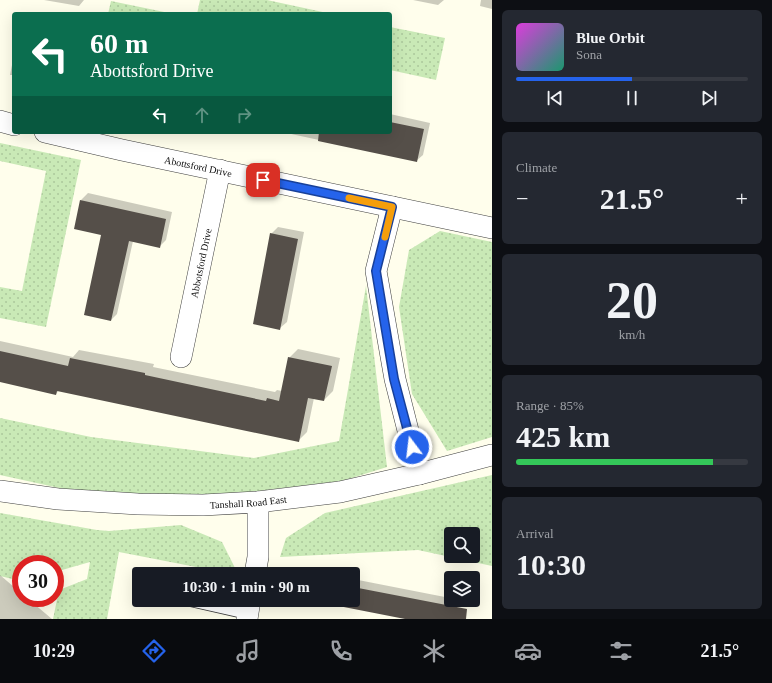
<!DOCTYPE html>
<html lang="en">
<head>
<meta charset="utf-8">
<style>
  :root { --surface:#171b24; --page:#242831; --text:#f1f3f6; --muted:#9ea1a6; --line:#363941; --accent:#2563eb }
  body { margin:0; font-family:"Times New Roman",serif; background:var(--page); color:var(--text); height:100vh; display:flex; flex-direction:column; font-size:15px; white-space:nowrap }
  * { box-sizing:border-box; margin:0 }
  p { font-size:13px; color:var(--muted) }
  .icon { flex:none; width:22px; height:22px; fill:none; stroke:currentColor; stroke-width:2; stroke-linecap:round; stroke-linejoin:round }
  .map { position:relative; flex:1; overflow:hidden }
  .panel { display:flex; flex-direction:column; gap:10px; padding:10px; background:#0d0f14; width:280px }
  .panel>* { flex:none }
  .hud { position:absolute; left:12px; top:12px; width:380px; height:122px; border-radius:4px; box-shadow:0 4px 16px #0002; background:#0b6e4f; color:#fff; overflow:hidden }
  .fabs { position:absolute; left:444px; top:527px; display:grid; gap:8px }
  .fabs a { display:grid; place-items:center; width:36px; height:36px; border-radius:4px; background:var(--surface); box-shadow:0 4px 16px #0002; font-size:20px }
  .speed { position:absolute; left:12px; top:555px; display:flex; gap:8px; font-size:20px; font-weight:700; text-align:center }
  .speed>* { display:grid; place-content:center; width:52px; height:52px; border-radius:50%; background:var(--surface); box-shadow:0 4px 16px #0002; line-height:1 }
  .speed .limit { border:6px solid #d22; background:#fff; color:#111 }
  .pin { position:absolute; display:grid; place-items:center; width:34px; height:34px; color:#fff; margin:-17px; border-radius:8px; box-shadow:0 2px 6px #0006 }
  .me { position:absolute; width:44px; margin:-22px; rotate:345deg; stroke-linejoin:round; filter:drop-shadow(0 0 3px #0008) }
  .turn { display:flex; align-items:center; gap:14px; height:84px; padding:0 12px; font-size:18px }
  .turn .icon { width:52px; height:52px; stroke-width:2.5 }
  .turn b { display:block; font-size:28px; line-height:34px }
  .lanes { display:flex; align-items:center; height:38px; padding:0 12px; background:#0003; justify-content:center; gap:20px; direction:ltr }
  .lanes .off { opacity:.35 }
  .big { font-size:30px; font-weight:700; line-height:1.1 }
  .panel .card { flex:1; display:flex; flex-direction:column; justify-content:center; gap:6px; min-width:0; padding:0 14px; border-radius:6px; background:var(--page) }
  .panel .dial { align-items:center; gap:0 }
  .dial b { font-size:52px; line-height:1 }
  .song { display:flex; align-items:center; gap:12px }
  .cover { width:48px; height:48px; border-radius:6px; background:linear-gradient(135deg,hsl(300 70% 55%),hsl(160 70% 35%)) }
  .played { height:4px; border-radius:2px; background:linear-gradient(90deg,var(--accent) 50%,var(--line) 50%) }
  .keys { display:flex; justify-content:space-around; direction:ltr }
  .heat { display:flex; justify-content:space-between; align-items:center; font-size:22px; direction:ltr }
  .charge { height:6px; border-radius:3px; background:linear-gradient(90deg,#34c759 85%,var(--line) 0) }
  .trip { position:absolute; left:132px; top:567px; width:228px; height:40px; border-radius:4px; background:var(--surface); box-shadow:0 4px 16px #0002; font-weight:700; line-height:40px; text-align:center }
  .menu { display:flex; height:64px; justify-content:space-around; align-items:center; background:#090b0e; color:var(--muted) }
  .menu .icon { width:28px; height:28px }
  .menu .active { color:var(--accent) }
  .menu b { font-size:18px; color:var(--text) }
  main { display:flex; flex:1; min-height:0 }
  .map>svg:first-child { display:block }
  .grass { fill:url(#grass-dots); fill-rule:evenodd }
  .shadow { fill:#0003 }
  .building { fill:#554f49 }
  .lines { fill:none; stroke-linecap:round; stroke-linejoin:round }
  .service-casing { stroke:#3f3f3f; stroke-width:12 }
  .minor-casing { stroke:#3f3f3f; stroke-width:22 }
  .service { stroke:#fff; stroke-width:10 }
  .minor { stroke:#fff; stroke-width:21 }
  .route-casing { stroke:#184099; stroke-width:10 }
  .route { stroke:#2563eb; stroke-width:7 }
  .slow { stroke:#f59e0b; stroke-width:7 }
  .labels { text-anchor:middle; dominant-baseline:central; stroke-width:4; stroke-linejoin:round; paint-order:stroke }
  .street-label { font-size:10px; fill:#0c0c0c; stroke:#fff }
</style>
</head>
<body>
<main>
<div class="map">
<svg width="492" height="619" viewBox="0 0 492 619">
  <defs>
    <pattern id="grass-dots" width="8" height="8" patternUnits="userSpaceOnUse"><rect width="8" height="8" fill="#c9e9b6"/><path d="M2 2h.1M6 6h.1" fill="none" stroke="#abc79b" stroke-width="1.8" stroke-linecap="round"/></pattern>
  </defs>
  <rect width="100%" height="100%" fill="#fffeec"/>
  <path class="grass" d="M 200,0 L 267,0 L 332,14 L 197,14 Z
    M 111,1 L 174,14 L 108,14 Z
    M 390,27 L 445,38 L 436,80 L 390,70 Z
    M 0,143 L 81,160 L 46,327 L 0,318 L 0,287 L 22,291 L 46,171 L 0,161 Z
    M 440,231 L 492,242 L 492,437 L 447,451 L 412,394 L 399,307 L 409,250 Z
    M 366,286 L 387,467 L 342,481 L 200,498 L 64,489 L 0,475 L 0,418 L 91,437 L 254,458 L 339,441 Z
    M 492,475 L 492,566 L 418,550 L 280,557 L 286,538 L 325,513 ZM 451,534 L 473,534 L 473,556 L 451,556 Z
    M 0,513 L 97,530 L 109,531 L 181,525 L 222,542 L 238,574 L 232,574 L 119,552 L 107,619 L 53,619 L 59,590 L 87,579 L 90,562 L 55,572 L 55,564 L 21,564 L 21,581 L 0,576 Z"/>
  <path class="shadow" d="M 44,0 L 84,0 L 79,6 Z
    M 413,0 L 444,0 L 438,5 Z
    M 481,0 L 492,0 L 492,9 L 480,6 Z
    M 14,55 L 14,75 L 10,75 Z
    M 390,114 L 430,123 L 423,155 L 416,161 L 282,132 L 390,132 Z
    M 88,193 L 172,212 L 166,240 L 159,247 L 133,241 L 117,314 L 111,320 L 103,234 L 81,200 Z
    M 278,227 L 304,232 L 287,322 L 280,328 L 271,234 Z
    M 0,341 L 73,357 L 79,350 L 154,364 L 153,367 L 275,392 L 277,390 L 282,391 L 289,358 L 298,349 L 340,358 L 333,391 L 324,400 L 314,398 L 307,432 L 298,441 L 59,390 L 56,394 L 0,381 Z
    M 290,567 L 328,574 L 283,574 Z
    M 0,575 L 21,593 L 21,598 L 27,598 L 52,619 L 0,619 Z
    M 353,579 L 450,598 L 446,618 L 444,619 L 411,619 L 313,600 L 353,600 Z"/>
  <path class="building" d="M 390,122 L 424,129 L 417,162 L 318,141 L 319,132 L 390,132 Z
    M 80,200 L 166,219 L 160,248 L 129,241 L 111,321 L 84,315 L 101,235 L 74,229 Z
    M 270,233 L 298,239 L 280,330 L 253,324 Z
    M 0,351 L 68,366 L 70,358 L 145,373 L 145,375 L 266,401 L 267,398 L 279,401 L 288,357 L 332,366 L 324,401 L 308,398 L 299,442 L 57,391 L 56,395 L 0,382 Z
    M 353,587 L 467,609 L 466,619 L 405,619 L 308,600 L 353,600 Z"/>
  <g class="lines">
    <defs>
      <path id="service" d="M 186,600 L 248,614"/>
      <g id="minor">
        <path d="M 0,121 L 14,125"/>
        <path id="s1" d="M 45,132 L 122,150 L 492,228"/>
        <path d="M 392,207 L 376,271 L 395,379 L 419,474"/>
        <path id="s2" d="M 181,357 L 220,170"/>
        <path id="s3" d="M 0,491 L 58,499 L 138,504 L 203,505 L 258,502 L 340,492 L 419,474 L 492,455"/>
        <path d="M 255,574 L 258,557 L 258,502"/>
        <path d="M 247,619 L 250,600"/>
      </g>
    </defs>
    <use href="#service" class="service-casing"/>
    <use href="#minor" class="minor-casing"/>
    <use href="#service" class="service"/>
    <use href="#minor" class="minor"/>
  </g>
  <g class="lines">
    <defs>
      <path id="route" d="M 263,180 L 392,207 L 376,271 L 394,379 L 412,447"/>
    </defs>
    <use href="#route" class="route-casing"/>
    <use href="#route" class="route"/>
    <path class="slow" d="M 349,198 L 392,207 L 385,237"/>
  </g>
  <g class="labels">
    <g class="street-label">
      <text stroke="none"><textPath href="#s1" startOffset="157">Abottsford Drive</textPath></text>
      <text stroke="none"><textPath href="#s2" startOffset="96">Abbotsford Drive</textPath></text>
      <text stroke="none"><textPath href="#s3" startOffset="249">Tanshall Road East</textPath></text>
    </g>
  </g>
</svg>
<div class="fabs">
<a><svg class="icon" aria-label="search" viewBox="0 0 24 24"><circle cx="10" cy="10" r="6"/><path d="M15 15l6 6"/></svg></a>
<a><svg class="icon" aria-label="layers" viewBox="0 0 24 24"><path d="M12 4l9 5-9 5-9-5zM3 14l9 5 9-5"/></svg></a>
</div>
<div class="speed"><div class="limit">30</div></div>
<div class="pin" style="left:263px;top:180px;background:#d93025"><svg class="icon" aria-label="arrive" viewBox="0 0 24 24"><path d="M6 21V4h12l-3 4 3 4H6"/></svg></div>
<svg class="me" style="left:412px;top:447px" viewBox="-20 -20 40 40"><circle r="17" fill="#2563eb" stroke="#fff" stroke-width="3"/><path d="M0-11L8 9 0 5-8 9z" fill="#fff"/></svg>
<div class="trip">10:30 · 1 min · 90 m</div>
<div class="hud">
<div class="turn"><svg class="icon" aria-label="left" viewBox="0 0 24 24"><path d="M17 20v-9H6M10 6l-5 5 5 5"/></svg><div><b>60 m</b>Abottsford Drive</div></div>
<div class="lanes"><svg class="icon" aria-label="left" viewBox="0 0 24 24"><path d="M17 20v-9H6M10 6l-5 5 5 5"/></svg><svg class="icon off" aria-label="ahead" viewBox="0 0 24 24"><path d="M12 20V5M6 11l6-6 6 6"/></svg><svg class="icon off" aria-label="right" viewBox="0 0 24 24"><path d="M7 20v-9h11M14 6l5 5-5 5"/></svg></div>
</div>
</div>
<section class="panel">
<div class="card">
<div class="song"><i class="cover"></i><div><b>Blue Orbit</b><p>Sona</p></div></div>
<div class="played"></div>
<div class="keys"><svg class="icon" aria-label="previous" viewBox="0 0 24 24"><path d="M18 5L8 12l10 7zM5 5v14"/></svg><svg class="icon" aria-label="pause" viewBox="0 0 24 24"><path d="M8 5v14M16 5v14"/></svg><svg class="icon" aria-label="next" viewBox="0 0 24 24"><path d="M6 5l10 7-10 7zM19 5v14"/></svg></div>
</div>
<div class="card"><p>Climate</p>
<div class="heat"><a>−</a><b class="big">21.5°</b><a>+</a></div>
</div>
<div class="card dial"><b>20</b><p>km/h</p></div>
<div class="card"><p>Range · 85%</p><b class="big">425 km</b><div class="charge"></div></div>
<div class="card"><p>Arrival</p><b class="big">10:30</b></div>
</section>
</main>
<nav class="menu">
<b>10:29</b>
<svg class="icon active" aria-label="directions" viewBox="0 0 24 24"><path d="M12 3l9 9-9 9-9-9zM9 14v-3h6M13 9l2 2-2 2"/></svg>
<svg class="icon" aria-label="music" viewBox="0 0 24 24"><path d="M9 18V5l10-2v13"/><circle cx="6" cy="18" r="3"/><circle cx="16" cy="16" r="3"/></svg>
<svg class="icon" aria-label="phone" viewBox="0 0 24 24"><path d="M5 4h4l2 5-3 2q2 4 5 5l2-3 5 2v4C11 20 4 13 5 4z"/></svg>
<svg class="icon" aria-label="climate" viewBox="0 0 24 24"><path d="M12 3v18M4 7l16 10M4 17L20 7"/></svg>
<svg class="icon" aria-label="car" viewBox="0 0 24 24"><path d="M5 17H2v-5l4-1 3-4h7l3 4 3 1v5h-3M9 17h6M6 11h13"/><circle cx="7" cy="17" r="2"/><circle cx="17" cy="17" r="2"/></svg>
<svg class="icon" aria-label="filters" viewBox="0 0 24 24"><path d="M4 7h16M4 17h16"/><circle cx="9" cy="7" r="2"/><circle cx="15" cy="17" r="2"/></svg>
<b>21.5°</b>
</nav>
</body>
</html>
